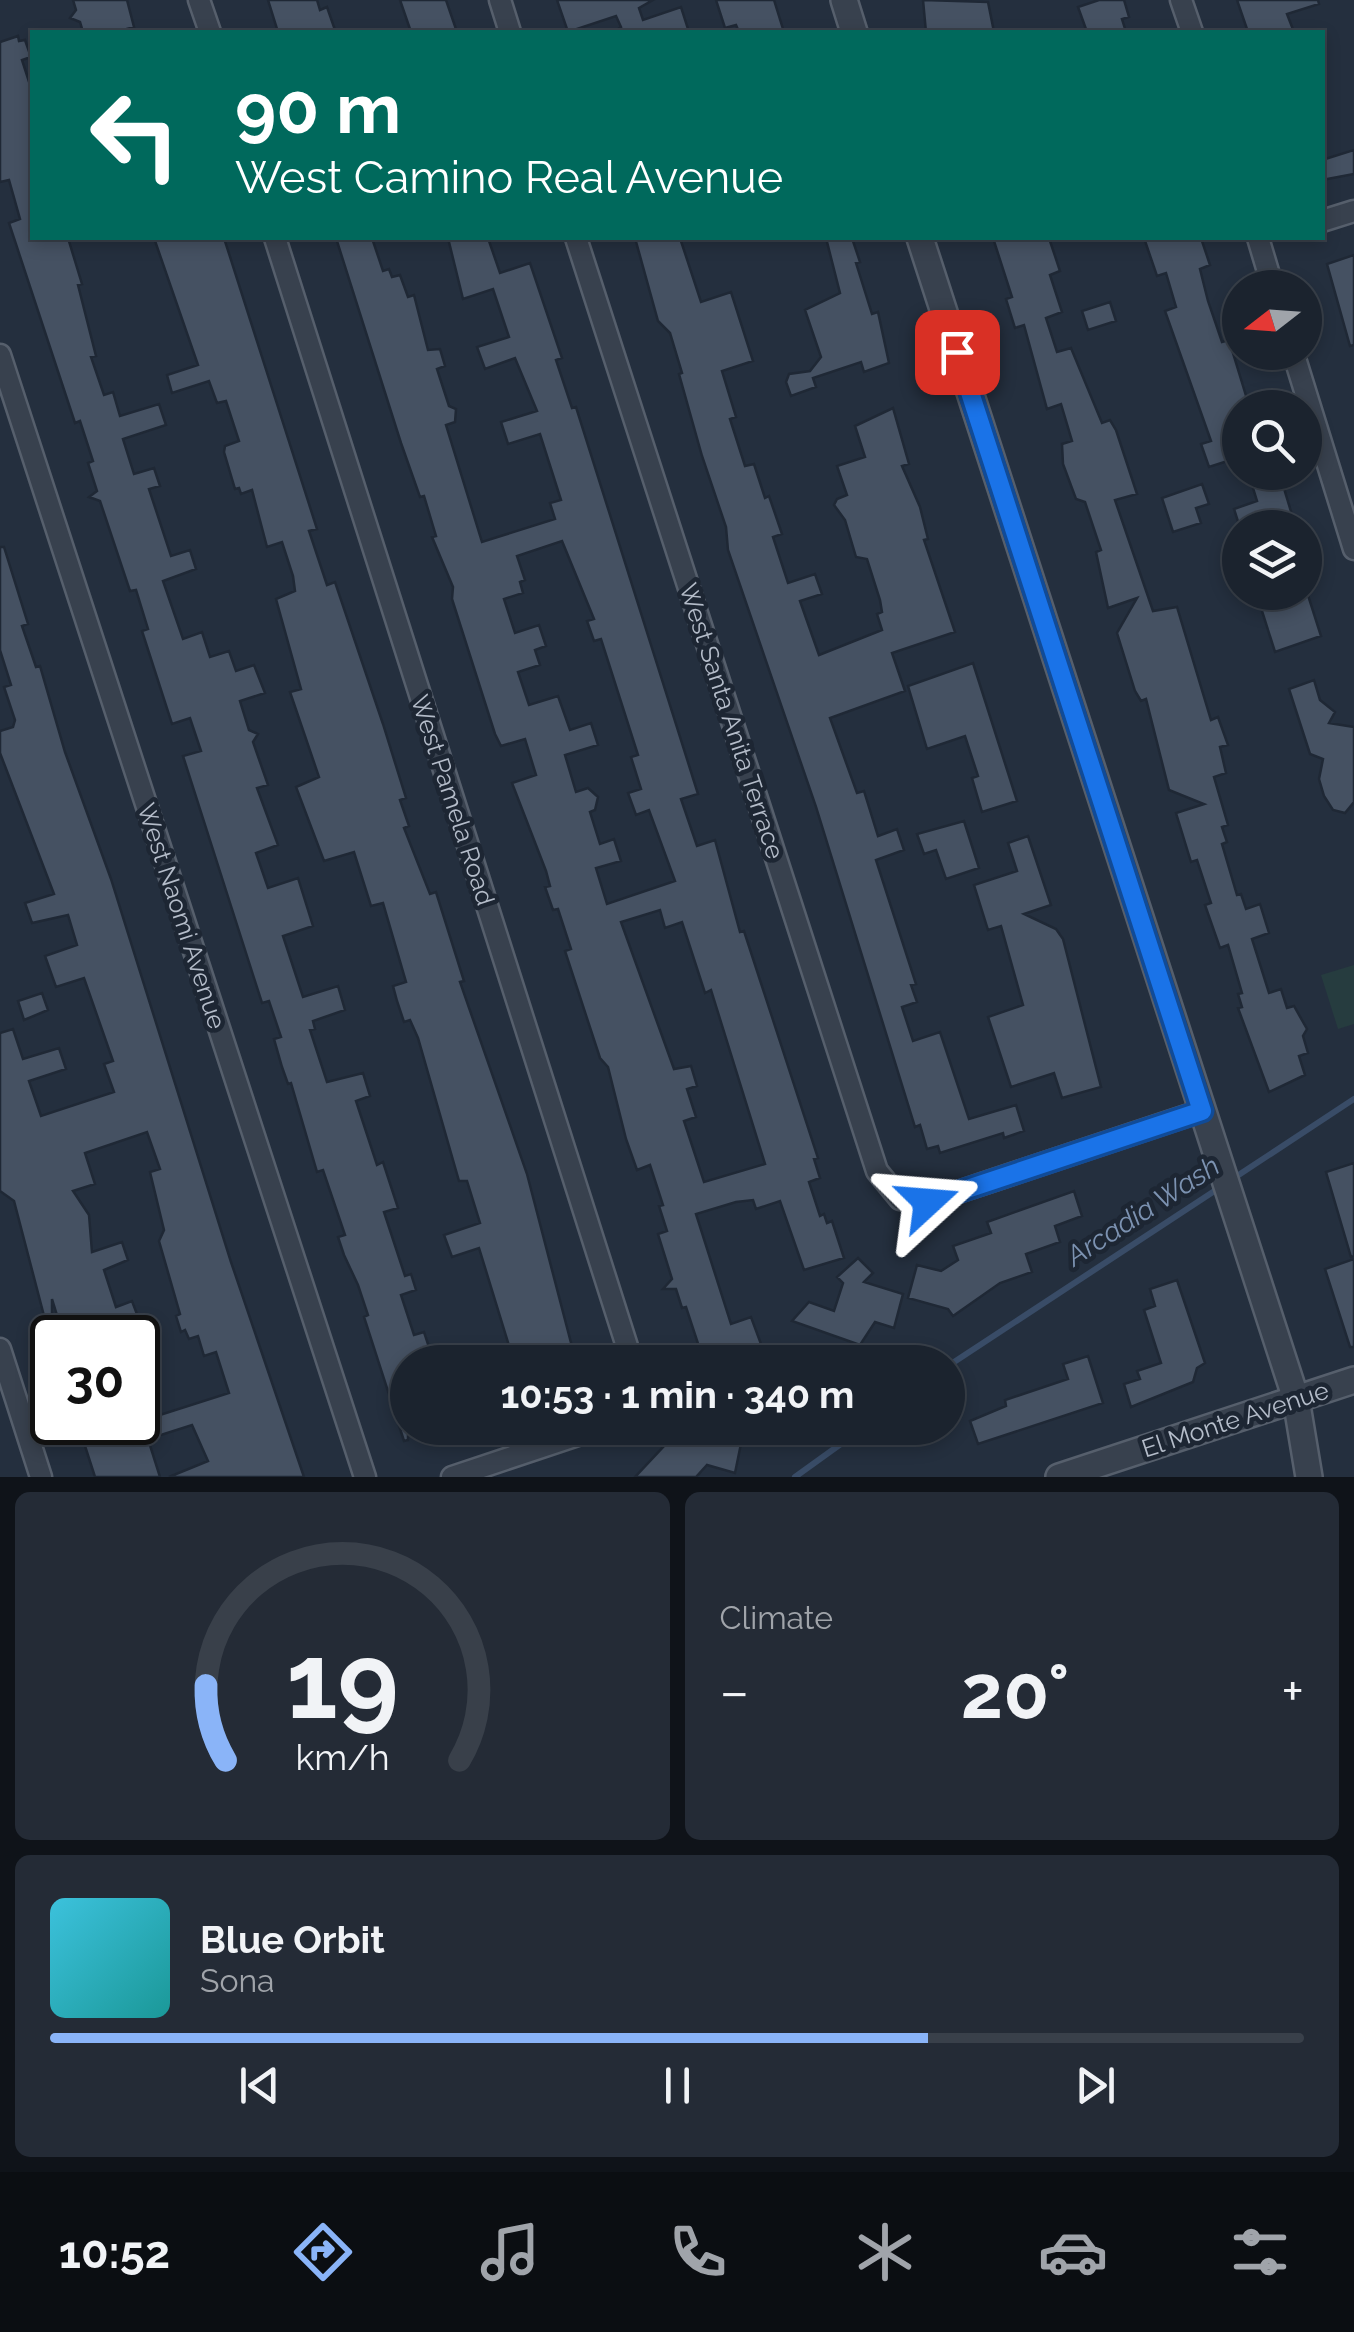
<!DOCTYPE html>
<html lang="en">
<head>
<meta charset="utf-8">
<style>
  :root { --surface:#1b232e; --page:#242b36; --text:#f1f3f6; --muted:#a0a4aa; --line:#39404a; --accent:#8ab4f8 }
  body { margin:0; font-family:Raleway,sans-serif; background:var(--page); color:var(--text); height:100vh; display:flex; flex-direction:column; font-size:38px; white-space:nowrap }
  * { box-sizing:border-box; margin:0 }
  p { font-size:32px; color:var(--muted) }
  .icon { flex:none; width:55px; height:55px; fill:none; stroke:currentColor; stroke-width:2; stroke-linecap:round; stroke-linejoin:round }
  .map { position:relative; height:1477px; overflow:hidden }
  .drawer { display:flex; flex-direction:column; gap:15px; padding:15px; background:#0f1319; flex:1 }
  .drawer>* { flex:none }
  .guide { position:absolute; left:30px; top:30px; width:1295px; height:210px; border-radius:0px; box-shadow:0 5px 15px #0003,0 0 0 2px var(--line); background:#00695c; color:#fff; overflow:hidden }
  .needle { width:65px; rotate:253deg }
  .fabs { position:absolute; left:1222px; top:270px; display:grid; gap:20px }
  .fabs a { display:grid; place-items:center; width:100px; height:100px; border-radius:50%; background:var(--surface); box-shadow:0 5px 15px #0003,0 0 0 2px var(--line); font-size:50px }
  .speed { position:absolute; left:30px; top:1315px; display:flex; gap:20px; font-size:50px; font-weight:700; text-align:center }
  .speed>* { display:grid; place-content:center; width:130px; height:130px; border-radius:50%; background:var(--surface); box-shadow:0 5px 15px #0003,0 0 0 2px var(--line); line-height:1 }
  .speed .limit { border:5px solid #111; border-radius:15px; background:#fff; color:#111 }
  .pin { position:absolute; display:grid; place-items:center; width:85px; height:85px; color:#fff; margin:-42px; border-radius:20px; box-shadow:0 5px 15px #0006 }
  .me { position:absolute; width:110px; margin:-55px; rotate:71deg; stroke-linejoin:round; filter:drop-shadow(0 0 8px #0008) }
  .turn { display:flex; align-items:center; gap:35px; height:210px; padding:0 40px; font-size:45px }
  .turn .icon { width:130px; height:130px; stroke-width:2.5 }
  .turn b { display:block; font-size:70px; line-height:85px }
  .big { font-size:75px; font-weight:700; line-height:1.1 }
  .drawer .widget { flex:1; display:flex; flex-direction:column; justify-content:center; gap:15px; min-width:0; padding:0 35px; border-radius:15px; background:var(--page) }
  .drawer .dial { align-items:center; gap:0 }
  .dial svg { height:260px; overflow:visible; fill:none; stroke:var(--line); stroke-width:7; stroke-linecap:round; text-anchor:middle }
  .dial text { fill:var(--text); stroke:none }
  .song { display:flex; align-items:center; gap:30px }
  .cover { width:120px; height:120px; border-radius:15px; background:linear-gradient(135deg,hsl(190 70% 55%),hsl(180 70% 35%)) }
  .played { height:10px; border-radius:5px; background:linear-gradient(90deg,var(--accent) 70%,var(--line) 70%) }
  .keys { display:flex; justify-content:space-around; direction:ltr }
  .heat { display:flex; justify-content:space-between; align-items:center; font-size:55px; direction:ltr }
  .drawer .tiles { flex:1; display:grid; gap:15px; grid-template-columns:1fr 1fr }
  .widget:last-child { grid-column:span 2 }
  .trip { position:absolute; left:390px; top:1345px; width:575px; height:100px; border-radius:50px; background:var(--surface); box-shadow:0 5px 15px #0003,0 0 0 2px var(--line); font-weight:700; line-height:100px; text-align:center }
  .tabs { display:flex; height:160px; justify-content:space-around; align-items:center; background:#0b0e12; color:var(--muted) }
  .tabs .icon { width:70px; height:70px }
  .tabs .on { color:var(--accent) }
  .tabs b { font-size:45px; color:var(--text) }
  .map>svg:first-child { display:block }
  .green { fill:#263c3f }
  .lines { fill:none; stroke-linecap:round; stroke-linejoin:round }
  .stream { stroke:#394c67; stroke-width:6 }
  .building { fill:#455162; stroke:#1f2835; stroke-width:2.5; fill-rule:evenodd }
  .minor-casing { stroke:#565f6c; stroke-width:25 }
  .tertiary-casing { stroke:#565f6c; stroke-width:30 }
  .minor { stroke:#38414e; stroke-width:20 }
  .tertiary { stroke:#38414e; stroke-width:25 }
  .route-casing { stroke:#114b97; stroke-width:25 }
  .route { stroke:#1a73e8; stroke-width:18 }
  .labels { text-anchor:middle; dominant-baseline:central; stroke-width:9; stroke-linejoin:round; paint-order:stroke }
  .street-label { font-size:25px; fill:#b4bcc9; stroke:#1d2633 }
  .water-label { font-size:28px; font-style:italic; fill:#7c92b1; stroke:#1d2633 }
</style>
</head>
<body>
<div class="map">
<svg width="1354" height="1477" viewBox="0 0 1354 1477">
  <rect width="100%" height="100%" fill="#242f3e"/>
  <path class="green" d="M 1354,965 L 1354,1024 L 1338,1029 L 1321,975 Z"/>
  <g class="lines">
    <path class="stream" d="M 1234,1178 L 1354,1099
      M 948,1366 L 1219,1188
      M 795,1477 L 863,1428"/>
  </g>
  <path class="building" d="M 73,0 L 127,0 L 134,27 L 116,32 L 83,32 L 80,22 L 70,18 L 76,10 Z
    M 268,0 L 317,0 L 320,10 L 327,7 L 335,30 L 278,32 Z
    M 400,0 L 446,0 L 457,32 L 411,32 Z
    M 557,0 L 653,0 L 639,8 L 643,20 L 681,7 L 689,32 L 614,32 L 621,27 L 616,16 L 568,32 Z
    M 716,0 L 774,0 L 783,29 L 739,32 L 736,25 L 725,28 Z
    M 923,0 L 988,2 L 994,32 L 926,32 Z
    M 1099,0 L 1124,0 L 1129,17 L 1122,19 L 1126,32 L 1087,32 L 1078,7 Z
    M 1237,0 L 1318,0 L 1319,4 L 1287,14 L 1294,32 L 1248,32 Z
    M 18,36 L 19,41 L 25,40 L 31,57 L 22,60 L 32,91 L 32,238 L 68,238 L 82,284 L 78,285 L 96,356 L 91,357 L 104,395 L 113,392 L 120,416 L 159,404 L 166,425 L 123,439 L 134,474 L 154,468 L 160,486 L 149,489 L 171,556 L 190,550 L 196,569 L 163,581 L 183,639 L 202,632 L 210,657 L 229,651 L 236,671 L 254,665 L 265,693 L 240,701 L 249,730 L 258,734 L 253,742 L 268,785 L 257,788 L 278,845 L 256,853 L 268,888 L 298,878 L 313,926 L 283,936 L 303,997 L 338,986 L 345,1010 L 313,1021 L 315,1029 L 310,1030 L 327,1082 L 363,1073 L 370,1096 L 356,1101 L 377,1165 L 383,1162 L 398,1208 L 384,1212 L 405,1276 L 411,1274 L 416,1290 L 401,1295 L 414,1335 L 424,1332 L 434,1362 L 408,1362 L 408,1440 L 404,1441 L 364,1317 L 368,1315 L 358,1285 L 344,1255 L 338,1237 L 345,1235 L 323,1170 L 317,1172 L 291,1083 L 288,1084 L 282,1067 L 274,1039 L 281,1037 L 269,1001 L 262,1003 L 183,756 L 201,751 L 190,718 L 172,724 L 142,631 L 148,629 L 136,590 L 130,591 L 100,501 L 89,497 L 97,491 L 88,463 L 93,461 L 80,421 L 75,423 L 9,223 L 20,219 L 9,180 L 0,182 L 0,42 Z
    M 1354,150 L 1354,174 L 1322,180 L 1322,160 Z
    M 154,238 L 224,238 L 317,529 L 309,531 L 327,585 L 335,582 L 383,724 L 406,798 L 400,800 L 409,826 L 404,828 L 430,894 L 436,892 L 464,981 L 460,982 L 527,1174 L 576,1362 L 514,1362 L 479,1248 L 452,1257 L 444,1235 L 480,1223 L 467,1181 L 459,1181 L 418,1038 L 410,1020 L 404,1022 L 397,1001 L 393,986 L 406,982 L 383,903 L 371,906 L 354,852 L 324,861 L 296,787 L 319,777 L 290,692 L 301,689 L 276,599 L 295,591 L 293,576 L 282,542 L 267,547 L 252,490 L 241,494 L 239,488 L 235,489 L 224,452 L 225,446 L 239,441 L 226,401 L 217,403 L 209,381 L 172,393 L 167,375 L 198,365 Z
    M 336,238 L 372,238 L 383,271 L 389,269 L 392,277 L 400,275 L 408,297 L 414,295 L 428,350 L 440,349 L 445,366 L 437,369 L 449,406 L 456,409 L 455,422 L 446,425 L 482,542 L 555,519 L 550,503 L 561,500 L 540,434 L 508,444 L 501,422 L 537,411 L 515,358 L 485,369 L 477,347 L 509,337 L 493,289 L 463,299 L 448,238 L 488,238 L 500,273 L 530,263 L 562,358 L 556,360 L 572,408 L 576,407 L 698,794 L 681,799 L 697,846 L 715,840 L 740,932 L 744,931 L 818,1158 L 814,1159 L 820,1178 L 809,1182 L 820,1216 L 824,1214 L 827,1223 L 832,1221 L 844,1258 L 804,1270 L 780,1201 L 756,1209 L 753,1200 L 736,1202 L 696,1214 L 731,1324 L 751,1317 L 761,1344 L 704,1362 L 686,1307 L 682,1308 L 676,1289 L 663,1289 L 672,1279 L 658,1234 L 667,1231 L 659,1206 L 663,1205 L 650,1165 L 637,1170 L 626,1139 L 608,1067 L 600,1058 L 565,951 L 571,949 L 558,909 L 553,910 L 545,887 L 550,886 L 546,871 L 512,783 L 536,775 L 525,739 L 501,746 L 495,734 L 452,599 L 453,587 L 432,537 L 436,536 L 424,496 L 420,497 L 401,443 ZM 562,541 L 594,619 L 587,621 L 594,641 L 601,639 L 638,755 L 631,757 L 641,789 L 628,793 L 636,815 L 649,810 L 675,881 L 607,904 L 596,868 L 621,861 L 614,839 L 600,844 L 590,812 L 595,810 L 598,797 L 588,788 L 576,792 L 565,755 L 598,745 L 591,723 L 570,730 L 558,696 L 529,705 L 518,672 L 540,665 L 535,650 L 546,646 L 539,625 L 515,633 L 504,599 L 523,593 L 520,582 L 525,580 L 517,556 ZM 660,910 L 665,928 L 682,922 L 705,993 L 711,990 L 765,1164 L 704,1182 L 684,1121 L 696,1117 L 687,1089 L 697,1086 L 691,1066 L 674,1069 L 621,922 Z
    M 635,238 L 680,238 L 701,302 L 731,292 L 753,361 L 722,371 L 736,417 L 730,419 L 745,466 L 754,464 L 765,498 L 769,496 L 782,534 L 773,537 L 788,583 L 815,574 L 822,594 L 800,601 L 819,655 L 882,630 L 877,614 L 882,612 L 880,600 L 867,559 L 856,557 L 845,520 L 834,505 L 837,499 L 847,495 L 837,466 L 865,457 L 855,426 L 893,408 L 909,464 L 902,466 L 920,507 L 928,539 L 924,540 L 955,632 L 892,653 L 905,691 L 830,718 L 857,793 L 864,791 L 878,836 L 897,829 L 904,850 L 876,860 L 916,984 L 911,985 L 917,1002 L 902,1007 L 913,1041 L 940,1032 L 969,1119 L 1016,1105 L 1024,1131 L 1004,1138 L 1003,1133 L 940,1153 L 938,1146 L 927,1149 L 920,1125 L 915,1127 L 816,807 L 728,550 L 726,527 L 702,456 L 679,374 L 682,373 L 670,333 L 658,321 Z
    M 826,238 L 852,238 L 860,262 L 856,263 L 872,314 L 878,312 L 889,363 L 864,372 L 861,362 L 813,378 L 816,387 L 791,396 L 786,382 L 789,374 L 810,371 L 821,357 L 805,310 L 840,293 Z
    M 993,238 L 1049,238 L 1060,271 L 1050,275 L 1062,312 L 1046,318 L 1057,352 L 1071,348 L 1102,423 L 1110,420 L 1116,430 L 1137,494 L 1115,500 L 1153,611 L 1177,607 L 1211,720 L 1218,717 L 1228,745 L 1220,747 L 1226,773 L 1214,777 L 1228,825 L 1222,827 L 1227,842 L 1222,844 L 1237,895 L 1241,894 L 1246,909 L 1260,904 L 1269,933 L 1252,939 L 1269,993 L 1281,989 L 1287,1008 L 1294,1006 L 1307,1029 L 1303,1036 L 1308,1053 L 1299,1056 L 1305,1075 L 1269,1092 L 1238,1008 L 1242,1007 L 1238,994 L 1242,993 L 1228,945 L 1220,948 L 1205,905 L 1211,903 L 1197,860 L 1191,862 L 1176,813 L 1204,804 L 1169,790 L 1146,699 L 1141,701 L 1135,691 L 1117,633 L 1137,598 L 1108,608 L 1096,552 L 1101,550 L 1085,502 L 1076,499 L 1063,464 L 1062,444 L 1072,441 L 1061,404 L 1047,409 L 1024,325 L 1015,328 L 1006,299 L 1012,297 Z
    M 1144,238 L 1201,238 L 1210,265 L 1200,269 L 1208,301 L 1222,342 L 1229,340 L 1247,399 L 1239,402 L 1240,457 L 1209,467 L 1201,444 L 1211,441 L 1165,311 L 1176,307 L 1166,273 L 1157,276 Z
    M 1354,255 L 1354,345 L 1350,346 L 1327,264 Z
    M 1110,302 L 1116,321 L 1088,330 L 1082,311 Z
    M 1248,472 L 1279,472 L 1296,528 L 1240,528 L 1234,509 L 1257,501 Z
    M 1202,484 L 1209,504 L 1196,508 L 1201,523 L 1173,532 L 1162,498 Z
    M 0,547 L 4,547 L 28,624 L 22,626 L 36,667 L 40,666 L 65,752 L 111,879 L 231,1262 L 304,1477 L 169,1477 L 208,1461 L 192,1425 L 148,1439 L 160,1477 L 95,1477 L 85,1446 L 96,1442 L 90,1422 L 138,1422 L 229,1393 L 216,1352 L 204,1356 L 198,1336 L 189,1339 L 185,1330 L 181,1332 L 176,1316 L 180,1314 L 159,1241 L 164,1230 L 150,1172 L 160,1169 L 147,1132 L 85,1153 L 95,1184 L 73,1191 L 89,1215 L 92,1252 L 122,1242 L 128,1260 L 104,1270 L 116,1307 L 132,1301 L 146,1338 L 64,1338 L 52,1299 L 52,1334 L 49,1335 L 14,1201 L 0,1191 L 0,1033 L 13,1029 L 23,1059 L 59,1048 L 66,1069 L 29,1081 L 41,1116 L 114,1092 L 104,1064 L 113,1061 L 84,978 L 56,987 L 45,956 L 77,945 L 68,915 L 32,923 L 25,903 L 54,894 L 0,753 L 0,731 L 13,727 L 15,720 L 4,687 L 11,685 L 0,650 Z
    M 1256,592 L 1307,592 L 1321,636 L 1275,652 Z
    M 973,663 L 1017,801 L 982,812 L 972,778 L 978,776 L 965,736 L 927,749 L 908,686 Z
    M 1314,680 L 1320,700 L 1335,712 L 1329,723 L 1354,727 L 1354,802 L 1345,813 L 1333,810 L 1324,796 L 1319,779 L 1323,759 L 1310,754 L 1289,689 Z
    M 964,821 L 979,868 L 946,879 L 936,850 L 924,854 L 917,834 Z
    M 1028,836 L 1051,905 L 1024,914 L 1056,929 L 1063,939 L 1101,1087 L 1062,1098 L 1054,1073 L 1011,1087 L 988,1017 L 1023,1005 L 1001,926 L 988,930 L 974,885 L 1017,871 L 1008,843 Z
    M 42,993 L 48,1010 L 24,1020 L 18,1001 Z
    M 1354,1163 L 1354,1256 L 1351,1257 L 1326,1172 Z
    M 1074,1191 L 1082,1216 L 1055,1226 L 1060,1242 L 1026,1254 L 1032,1272 L 1000,1283 L 953,1316 L 948,1309 L 908,1298 L 917,1265 L 941,1271 L 958,1260 L 953,1246 L 991,1233 L 987,1222 Z
    M 858,1258 L 873,1273 L 864,1282 L 903,1294 L 894,1328 L 875,1322 L 860,1345 L 792,1321 L 809,1302 L 834,1311 L 843,1283 L 837,1277 Z
    M 1354,1259 L 1354,1347 L 1350,1347 L 1325,1269 Z
    M 1177,1280 L 1205,1363 L 1197,1368 L 1193,1382 L 1131,1407 L 1124,1384 L 1140,1379 L 1137,1371 L 1161,1363 L 1144,1310 L 1155,1306 L 1150,1289 Z
    M 1088,1356 L 1103,1403 L 978,1444 L 970,1421 L 1006,1406 L 1005,1400 L 1068,1379 L 1063,1364 Z
    M 681,1428 L 744,1429 L 735,1473 L 707,1465 L 696,1477 L 635,1477 Z"/>
  <g class="lines">
    <defs>
      <path id="minor" d="M 199,0 L 210,32
        M 500,0 L 510,32
        M 1181,0 L 1192,32
        M 1322,221 L 1354,211
        M 275,238 L 632,1362
        M 576,238 L 877,1171 L 900,1199 L 928,1202 L 1201,1111
        M 1258,238 L 1273,288
        M 1293,352 L 1354,549
        M 0,355 L 365,1477
        M 0,1349 L 41,1477
        M 452,1477 L 599,1428"/>
      <path id="tertiary" d="M 844,0 L 854,32
        M 920,238 L 1296,1399 L 1309,1477
        M 1059,1477 L 1354,1380"/>
    </defs>
    <use href="#minor" class="minor-casing"/>
    <use href="#tertiary" class="tertiary-casing"/>
    <use href="#minor" class="minor"/>
    <use href="#tertiary" class="tertiary"/>
  </g>
  <g class="lines">
    <defs>
      <path id="route" d="M 928,1202 L 1202,1111 L 957,352"/>
    </defs>
    <use href="#route" class="route-casing"/>
    <use href="#route" class="route"/>
  </g>
  <g class="labels">
    <g class="street-label">
      <text transform="translate(732 721) rotate(72)">West Santa Anita Terrace</text>
      <text transform="translate(453 800) rotate(72)">West Pamela Road</text>
      <text transform="translate(182 916) rotate(72)">West Naomi Avenue</text>
      <text transform="translate(1235 1419) rotate(-18)">El Monte Avenue</text>
    </g>
    <g class="water-label">
      <text transform="translate(1143 1211) rotate(-33)">Arcadia Wash</text>
    </g>
  </g>
</svg>
<div class="fabs">
<a><svg class="needle" viewBox="-14 -14 28 28"><path d="M0-13l5 13h-10z" fill="#e53935"/><path d="M0 13l5-13h-10z" fill="#a0a4aa"/></svg></a>
<a><svg class="icon" aria-label="search" viewBox="0 0 24 24"><circle cx="10" cy="10" r="6"/><path d="M15 15l6 6"/></svg></a>
<a><svg class="icon" aria-label="layers" viewBox="0 0 24 24"><path d="M12 4l9 5-9 5-9-5zM3 14l9 5 9-5"/></svg></a>
</div>
<div class="speed"><div class="limit">30</div></div>
<div class="pin" style="left:957px;top:352px;background:#d93025"><svg class="icon" aria-label="arrive" viewBox="0 0 24 24"><path d="M6 21V4h12l-3 4 3 4H6"/></svg></div>
<svg class="me" style="left:928px;top:1202px" viewBox="-20 -20 40 40"><path d="M0-17L14 15 0 8-14 15z" fill="#1a73e8" stroke="#fff" stroke-width="4"/></svg>
<div class="trip">10:53 · 1 min · 340 m</div>
<div class="guide">
<div class="turn"><svg class="icon" aria-label="left" viewBox="0 0 24 24"><path d="M17 20v-9H6M10 6l-5 5 5 5"/></svg><div><b>90 m</b>West Camino Real Avenue</div></div>
</div>
</div>
<section class="drawer">
<div class="tiles">
<div class="widget dial"><svg viewBox="0 0 100 80">
<path d="M14 69A42 42 0 1 1 86 69"/>
<path d="M14 69A42 42 0 0 1 8 46" stroke="#8ab4f8"/>
<text x="50" y="56" font-size="32" font-weight="700">19</text>
<text x="50" y="72" font-size="11">km/h</text>
</svg></div>
<div class="widget"><p>Climate</p>
<div class="heat"><a>−</a><b class="big">20°</b><a>+</a></div>
</div>
<div class="widget">
<div class="song"><i class="cover"></i><div><b>Blue Orbit</b><p>Sona</p></div></div>
<div class="played"></div>
<div class="keys"><svg class="icon" aria-label="previous" viewBox="0 0 24 24"><path d="M18 5L8 12l10 7zM5 5v14"/></svg><svg class="icon" aria-label="pause" viewBox="0 0 24 24"><path d="M8 5v14M16 5v14"/></svg><svg class="icon" aria-label="next" viewBox="0 0 24 24"><path d="M6 5l10 7-10 7zM19 5v14"/></svg></div>
</div>
</div>
</section>
<nav class="tabs">
<b>10:52</b>
<svg class="icon on" aria-label="directions" viewBox="0 0 24 24"><path d="M12 3l9 9-9 9-9-9zM9 14v-3h6M13 9l2 2-2 2"/></svg>
<svg class="icon" aria-label="music" viewBox="0 0 24 24"><path d="M9 18V5l10-2v13"/><circle cx="6" cy="18" r="3"/><circle cx="16" cy="16" r="3"/></svg>
<svg class="icon" aria-label="phone" viewBox="0 0 24 24"><path d="M5 4h4l2 5-3 2q2 4 5 5l2-3 5 2v4C11 20 4 13 5 4z"/></svg>
<svg class="icon" aria-label="climate" viewBox="0 0 24 24"><path d="M12 3v18M4 7l16 10M4 17L20 7"/></svg>
<svg class="icon" aria-label="car" viewBox="0 0 24 24"><path d="M5 17H2v-5l4-1 3-4h7l3 4 3 1v5h-3M9 17h6M6 11h13"/><circle cx="7" cy="17" r="2"/><circle cx="17" cy="17" r="2"/></svg>
<svg class="icon" aria-label="filters" viewBox="0 0 24 24"><path d="M4 7h16M4 17h16"/><circle cx="9" cy="7" r="2"/><circle cx="15" cy="17" r="2"/></svg>
</nav>
</body>
</html>
